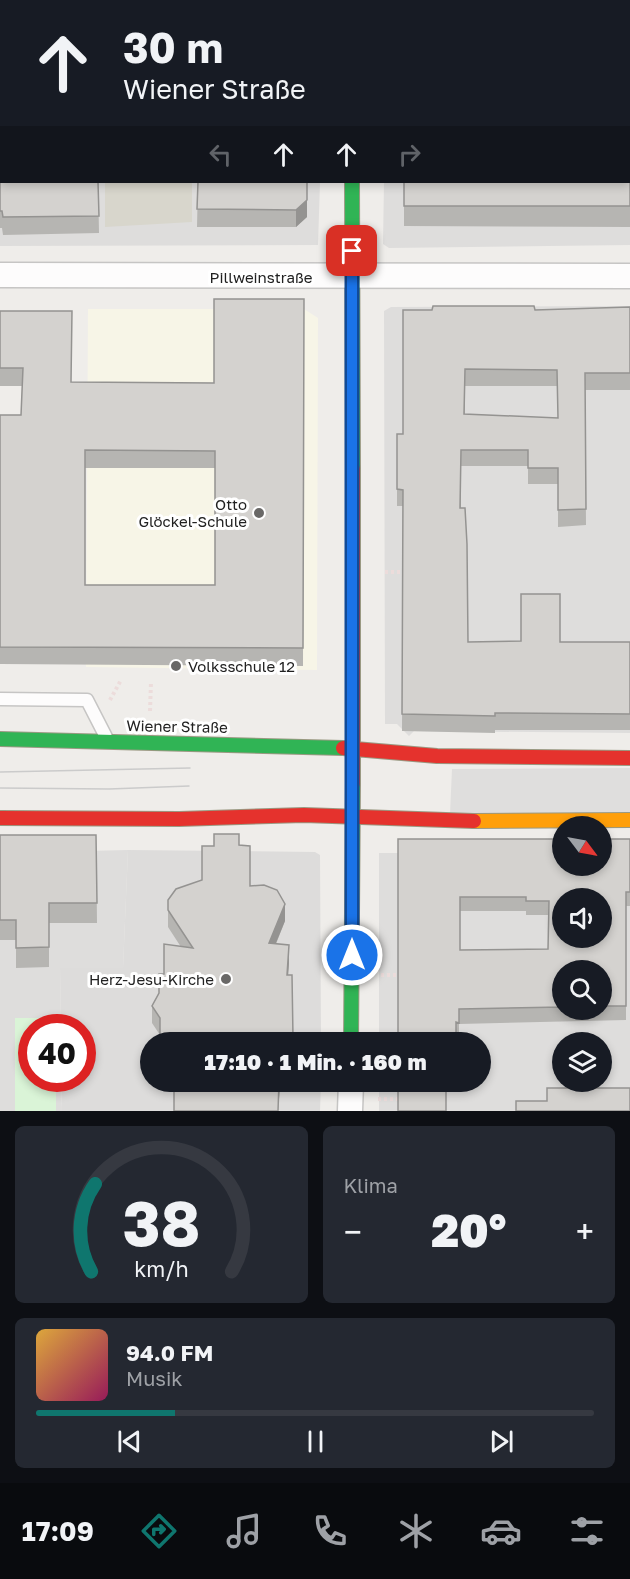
<!DOCTYPE html>
<html lang="de">
<head>
<meta charset="utf-8">
<style>
  :root { --surface:#171b24; --page:#242831; --text:#f1f3f6; --muted:#9ea1a6; --line:#363941; --accent:#0f766e }
  body { margin:0; font-family:"Golos Text",sans-serif; background:var(--page); color:var(--text); height:100vh; display:flex; flex-direction:column; font-size:22px; white-space:nowrap }
  * { box-sizing:border-box; margin:0 }
  p { font-size:20px; color:var(--muted) }
  .icon { flex:none; width:33px; height:33px; fill:none; stroke:currentColor; stroke-width:2; stroke-linecap:round; stroke-linejoin:round }
  .map { position:relative; height:1111px; overflow:hidden }
  .panel { display:flex; flex-direction:column; gap:15px; padding:15px; background:#0d0f14; flex:1 }
  .panel>* { flex:none }
  .hud { position:absolute; left:0px; top:0px; width:630px; height:183px; box-shadow:0 3px 9px #0003; background:#171b24; color:var(--text); overflow:hidden }
  .needle { width:39px; rotate:122deg }
  .tools { position:absolute; left:552px; top:816px; display:grid; gap:12px }
  .tools a { display:grid; place-items:center; width:60px; height:60px; border-radius:50%; background:var(--surface); box-shadow:0 3px 9px #0003; font-size:30px }
  .speed { position:absolute; left:18px; top:1014px; display:flex; gap:12px; font-size:30px; font-weight:700; text-align:center }
  .speed>* { display:grid; place-content:center; width:78px; height:78px; border-radius:50%; background:var(--surface); box-shadow:0 3px 9px #0003; line-height:1 }
  .speed .limit { border:9px solid #d22; background:#fff; color:#111 }
  .pin { position:absolute; display:grid; place-items:center; width:51px; height:51px; color:#fff; margin:-26px; border-radius:12px; box-shadow:0 3px 9px #0006 }
  .me { position:absolute; width:66px; margin:-33px; rotate:0deg; stroke-linejoin:round; filter:drop-shadow(0 0 4px #0008) }
  .turn { display:flex; align-items:center; gap:21px; height:126px; padding:0 24px; font-size:27px }
  .turn .icon { width:78px; height:78px; stroke-width:2.5 }
  .turn b { display:block; font-size:42px; line-height:51px }
  .lanes { display:flex; align-items:center; height:57px; padding:0 24px; background:#0003; justify-content:center; gap:30px; direction:ltr }
  .lanes .off { opacity:.35 }
  .big { font-size:45px; font-weight:800; line-height:1.1 }
  .panel .card { flex:1; display:flex; flex-direction:column; justify-content:center; gap:9px; min-width:0; padding:0 21px; border-radius:9px; background:var(--page) }
  .panel .dial { align-items:center; gap:0 }
  .dial svg { height:156px; overflow:visible; fill:none; stroke:var(--line); stroke-width:7; stroke-linecap:round; text-anchor:middle }
  .dial text { fill:var(--text); stroke:none }
  .song { display:flex; align-items:center; gap:18px }
  .cover { width:72px; height:72px; border-radius:9px; background:linear-gradient(135deg,hsl(40 70% 55%),hsl(330 70% 35%)) }
  .played { height:6px; border-radius:3px; background:linear-gradient(90deg,var(--accent) 25%,var(--line) 25%) }
  .keys { display:flex; justify-content:space-around; direction:ltr }
  .heat { display:flex; justify-content:space-between; align-items:center; font-size:33px; direction:ltr }
  .panel .tiles { flex:1; display:grid; gap:15px; grid-template-columns:1fr 1fr }
  .card:last-child { grid-column:span 2 }
  .trip { position:absolute; left:140px; top:1032px; width:351px; height:60px; border-radius:30px; background:var(--surface); box-shadow:0 3px 9px #0003; font-weight:800; line-height:60px; text-align:center }
  .dock { display:flex; height:96px; justify-content:space-around; align-items:center; background:#090b0e; color:var(--muted) }
  .dock .icon { width:42px; height:42px }
  .dock .on { color:var(--accent) }
  .dock b { font-size:27px; color:var(--text) }
  .map>svg:first-child { display:block }
  .residential { fill:#dedddc; fill-rule:evenodd }
  .education { fill:#f7f5e7 }
  .religious { fill:#dddcdb }
  .construction { fill:#d8d6cc }
  .park { fill:#daf4d7 }
  .parking { fill:#dfdedd }
  .lines { fill:none; stroke-linecap:round; stroke-linejoin:round }
  .lane-casing { stroke:#c6c5c4; stroke-width:15 }
  .street-casing { stroke:#c6c5c4; stroke-width:27 }
  .fast-casing { stroke:#9a9982; stroke-width:16 }
  .slow-casing { stroke:#9a9982; stroke-width:16 }
  .jam-casing { stroke:#9a9982; stroke-width:16 }
  .path { stroke:#ecdcdb; stroke-width:4; stroke-dasharray:3 3; stroke-linecap:butt }
  .lane { stroke:#fdfcfc; stroke-width:12 }
  .street { stroke:#fdfcfc; stroke-width:24 }
  .fast { stroke:#30b455; stroke-width:14 }
  .slow { stroke:#ff9f0a; stroke-width:14 }
  .jam { stroke:#e5322d; stroke-width:14 }
  .tram { stroke:#cbcbcb; stroke-width:1.5 }
  .wall { fill:#b6b5b2; fill-rule:evenodd }
  .shaded-wall { fill:#949391 }
  .building { fill:#d4d2cf; stroke:#949391; stroke-width:1.5; fill-rule:evenodd }
  .route-casing { stroke:#114b97; stroke-width:15 }
  .route { stroke:#1a73e8; stroke-width:10 }
  .poi-dot { fill:#696867; stroke:#fff; stroke-width:2 }
  .labels { text-anchor:middle; dominant-baseline:central; stroke-width:6; stroke-linejoin:round; paint-order:stroke }
  .street-label { font-size:15px; fill:#212121; stroke:#fff }
  .poi-label { font-size:15px; fill:#212121; stroke:#fff; text-anchor:end }
</style>
</head>
<body>
<div class="map">
<svg width="630" height="1111" viewBox="0 0 630 1111">
  <rect width="100%" height="100%" fill="#efedea"/>
  <path class="residential" d="M 0,0 L 314,0 L 2,2 L 2,182 L 320,182 L 318,245 L 0,246 Z
    M 404,0 L 630,0 L 630,245 L 389,248 L 383,244 L 384,182 L 628,182 L 628,2 L 401,1 Z
    M 630,306 L 630,733 L 414,731 L 409,736 L 397,724 L 385,724 L 384,311 L 391,307 Z
    M 128,850 L 123,968 L 60,968 L 61,1027 L 32,1028 L 32,1078 L 61,1079 L 62,1111 L 0,1111 L 0,853 Z
    M 379,853 L 562,853 L 562,866 L 602,866 L 630,853 L 630,1111 L 379,1111 L 379,1082 L 480,1082 L 480,1042 L 379,1042 ZM 562,898 L 602,898 L 602,938 L 562,938 ZM 562,970 L 602,970 L 602,1010 L 562,1010 ZM 562,1042 L 602,1042 L 602,1082 L 562,1082 Z"/>
  <path class="education" d="M 88,309 L 304,309 L 318,318 L 317,670 L 86,667 Z"/>
  <path class="religious" d="M 128,850 L 315,852 L 320,855 L 321,1042 L 150,1042 L 150,1082 L 321,1082 L 320,1111 L 62,1111 L 61,1079 L 82,1078 L 82,1028 L 61,1027 L 60,968 L 123,968 Z"/>
  <path class="construction" d="M 105,182 L 192,182 L 192,222 L 105,227 Z"/>
  <path class="park" d="M 15,1018 L 57,1018 L 57,1027 L 32,1028 L 32,1078 L 56,1079 L 56,1111 L 15,1111 Z"/>
  <path class="parking" d="M 630,768 L 630,813 L 450,814 L 452,769 Z"/>
  <g class="lines">
    <defs>
      <path id="lane" d="M 0,699 L 87,700 L 106,737"/>
      <path id="street" d="M 354,0 L 354,2
        M 0,275 L 630,276
        M 350,1111 L 351,1082"/>
      <path id="fast" d="M 352,182 L 353,469
        M 0,739 L 343,748
        M 351,1042 L 353,783"/>
      <path id="slow" d="M 474,821 L 630,820"/>
      <path id="jam" d="M 353,469 L 353,783
        M 343,748 L 437,756 L 630,758
        M 0,818 L 179,819 L 304,815 L 474,821"/>
    </defs>
    <use href="#lane" class="lane-casing"/>
    <use href="#street" class="street-casing"/>
    <use href="#fast" class="fast-casing"/>
    <use href="#slow" class="slow-casing"/>
    <use href="#jam" class="jam-casing"/>
    <path class="path" d="M 385,572 L 402,572
      M 110,700 L 121,680
      M 150,711 L 151,682
      M 381,975 L 398,975
      M 378,1099 L 398,1099"/>
    <use href="#lane" class="lane"/>
    <use href="#street" class="street"/>
    <use href="#fast" class="fast"/>
    <use href="#slow" class="slow"/>
    <use href="#jam" class="jam"/>
    <path class="tram" d="M 0,772 L 190,768
      M 0,788 L 109,789 L 189,786"/>
  </g>
  <path class="wall" d="M 52,0 L 103,0 L 104,2 L 56,2 Z
    M 220,0 L 301,0 L 302,2 L 221,2 Z
    M 593,0 L 630,0 L 630,61 L 628,58 L 628,2 L 594,2 Z
    M 0,25 L 2,26 L 2,91 L 0,90 Z
    M 630,138 L 630,227 L 404,226 L 404,182 Z
    M 0,157 L 98,182 L 99,233 L 3,235 L 2,228 L 0,228 Z
    M 198,182 L 307,182 L 307,217 L 296,227 L 197,227 Z
    M 304,299 L 303,666 L 0,664 L 0,415 L 21,415 L 22,386 L 0,386 L 0,311 L 71,382 L 214,383 ZM 85,468 L 215,468 L 215,585 L 85,585 Z
    M 630,307 L 630,390 L 585,390 L 586,525 L 558,527 L 558,484 L 528,484 L 528,466 L 461,466 L 461,508 L 468,642 L 630,642 L 630,730 L 495,730 L 495,733 L 402,731 L 403,506 L 397,506 L 397,434 L 403,434 L 403,310 L 535,310 ZM 465,386 L 557,386 L 558,418 L 465,414 Z
    M 0,835 L 96,835 L 97,923 L 49,923 L 49,967 L 16,968 L 16,940 L 0,940 Z
    M 398,839 L 630,839 L 630,906 L 626,906 L 626,1020 L 459,1024 L 459,1037 L 456,1037 L 456,1042 L 398,1042 ZM 460,911 L 526,911 L 526,915 L 549,915 L 548,949 L 460,950 ZM 562,970 L 602,970 L 602,1010 L 562,1010 Z
    M 239,845 L 250,886 L 285,921 L 276,944 L 289,962 L 288,975 L 292,975 L 293,1042 L 160,1042 L 160,1035 L 152,1023 L 152,1006 L 159,993 L 164,974 L 181,947 L 168,927 L 168,900 L 202,880 Z
    M 164,1082 L 289,1082 L 289,1084 L 280,1087 L 164,1084 Z"/>
  <path class="shaded-wall" d="M 526,0 L 561,0 L 559,2 L 523,2 Z
    M 307,200 L 307,217 L 296,227 L 296,210 Z
    M 285,904 L 285,921 L 269,960 L 269,943 Z
    M 289,945 L 289,962 L 287,992 L 287,975 Z
    M 279,1082 L 289,1082 L 289,1084 L 280,1087 L 278,1111 Z"/>
  <path class="building" d="M 67,0 L 103,0 L 104,2 L 68,2 Z
    M 231,0 L 301,0 L 302,2 L 232,2 Z
    M 408,0 L 526,0 L 523,2 L 408,2 Z
    M 606,0 L 630,0 L 630,40 L 628,38 L 628,2 L 607,2 Z
    M 0,25 L 2,26 L 2,73 L 0,72 Z
    M 1,136 L 2,182 L 98,182 L 99,216 L 3,217 L 2,211 L 0,211 L 0,157 L 1,157 Z
    M 628,138 L 630,138 L 630,206 L 404,206 L 404,182 L 628,182 Z
    M 198,182 L 307,182 L 307,200 L 296,210 L 197,209 Z
    M 214,299 L 304,299 L 303,648 L 0,647 L 0,415 L 21,415 L 23,368 L 0,368 L 0,311 L 72,311 L 71,382 L 214,383 ZM 85,450 L 215,451 L 215,585 L 85,585 Z
    M 433,306 L 534,306 L 535,310 L 630,307 L 630,373 L 585,373 L 586,509 L 558,510 L 558,468 L 528,468 L 528,450 L 461,450 L 460,508 L 465,508 L 467,544 L 468,642 L 521,641 L 521,594 L 560,594 L 560,642 L 630,642 L 630,714 L 495,713 L 495,716 L 402,714 L 403,490 L 397,489 L 397,434 L 403,434 L 403,310 L 432,310 ZM 465,369 L 557,370 L 558,418 L 464,414 Z
    M 214,834 L 239,834 L 239,845 L 250,846 L 250,886 L 264,885 L 277,890 L 285,904 L 269,943 L 289,945 L 287,975 L 292,975 L 293,1037 L 287,1038 L 288,1042 L 165,1042 L 165,1038 L 160,1037 L 160,1018 L 152,1006 L 159,993 L 159,974 L 164,974 L 164,944 L 193,948 L 168,910 L 168,900 L 176,889 L 202,880 L 202,846 L 214,846 Z
    M 0,835 L 96,835 L 97,903 L 49,903 L 49,947 L 16,948 L 16,920 L 0,920 Z
    M 398,839 L 562,839 L 562,866 L 602,866 L 602,839 L 630,839 L 630,892 L 626,892 L 626,1006 L 602,1006 L 602,970 L 562,970 L 562,1007 L 459,1009 L 459,1023 L 456,1022 L 456,1040 L 446,1040 L 446,1042 L 398,1042 ZM 460,897 L 526,897 L 526,901 L 549,901 L 548,949 L 460,950 ZM 562,898 L 602,898 L 602,938 L 562,938 Z
    M 174,1082 L 279,1082 L 278,1111 L 174,1111 Z
    M 398,1082 L 446,1082 L 446,1111 L 398,1111 Z
    M 547,1088 L 630,1088 L 630,1111 L 516,1111 L 516,1101 L 547,1101 Z"/>
  <g class="lines">
    <defs>
      <path id="route" d="M 352,251 L 352,955"/>
    </defs>
    <use href="#route" class="route-casing"/>
    <use href="#route" class="route"/>
  </g>
  <g class="poi-dot">
    <circle cx="259" cy="513" r="6"/>
    <circle cx="176" cy="666" r="6"/>
    <circle cx="226" cy="979" r="6"/>
  </g>
  <g class="labels">
    <g class="street-label">
      <text x="261" y="277">Pillweinstraße</text>
      <text transform="translate(177 726) rotate(1)">Wiener Straße</text>
    </g>
    <g class="poi-label">
      <text x="247" y="504">Otto<tspan x="247" dy="17">Glöckel-Schule</tspan></text>
      <text x="188" y="666" text-anchor="start">Volksschule 12</text>
      <text x="214" y="979">Herz-Jesu-Kirche</text>
    </g>
  </g>
</svg>
<div class="tools">
<a><svg class="needle" viewBox="-14 -14 28 28"><path d="M0-13l5 13h-10z" fill="#e53935"/><path d="M0 13l5-13h-10z" fill="#9ea1a6"/></svg></a>
<a><svg class="icon" aria-label="sound" viewBox="0 0 24 24"><path d="M4 9h4l5-4v14l-5-4H4zM17 9q2 3 0 6"/></svg></a>
<a><svg class="icon" aria-label="search" viewBox="0 0 24 24"><circle cx="10" cy="10" r="6"/><path d="M15 15l6 6"/></svg></a>
<a><svg class="icon" aria-label="layers" viewBox="0 0 24 24"><path d="M12 4l9 5-9 5-9-5zM3 14l9 5 9-5"/></svg></a>
</div>
<div class="speed"><div class="limit">40</div></div>
<div class="pin" style="left:352px;top:251px;background:#d93025"><svg class="icon" aria-label="arrive" viewBox="0 0 24 24"><path d="M6 21V4h12l-3 4 3 4H6"/></svg></div>
<svg class="me" style="left:352px;top:955px" viewBox="-20 -20 40 40"><circle r="17" fill="#1a73e8" stroke="#fff" stroke-width="3"/><path d="M0-11L8 9 0 5-8 9z" fill="#fff"/></svg>
<div class="trip">17:10 · 1 Min. · 160 m</div>
<div class="hud">
<div class="turn"><svg class="icon" aria-label="ahead" viewBox="0 0 24 24"><path d="M12 20V5M6 11l6-6 6 6"/></svg><div><b>30 m</b>Wiener Straße</div></div>
<div class="lanes"><svg class="icon off" aria-label="left" viewBox="0 0 24 24"><path d="M17 20v-9H6M10 6l-5 5 5 5"/></svg><svg class="icon" aria-label="ahead" viewBox="0 0 24 24"><path d="M12 20V5M6 11l6-6 6 6"/></svg><svg class="icon" aria-label="ahead" viewBox="0 0 24 24"><path d="M12 20V5M6 11l6-6 6 6"/></svg><svg class="icon off" aria-label="right" viewBox="0 0 24 24"><path d="M7 20v-9h11M14 6l5 5-5 5"/></svg></div>
</div>
</div>
<section class="panel">
<div class="tiles">
<div class="card dial"><svg viewBox="0 0 100 80">
<path d="M14 69A42 42 0 1 1 86 69"/>
<path d="M14 69A42 42 0 0 1 16 24" stroke="#0f766e"/>
<text x="50" y="56" font-size="32" font-weight="700">38</text>
<text x="50" y="72" font-size="11">km/h</text>
</svg></div>
<div class="card"><p>Klima</p>
<div class="heat"><a>−</a><b class="big">20°</b><a>+</a></div>
</div>
<div class="card">
<div class="song"><i class="cover"></i><div><b>94.0 FM</b><p>Musik</p></div></div>
<div class="played"></div>
<div class="keys"><svg class="icon" aria-label="previous" viewBox="0 0 24 24"><path d="M18 5L8 12l10 7zM5 5v14"/></svg><svg class="icon" aria-label="pause" viewBox="0 0 24 24"><path d="M8 5v14M16 5v14"/></svg><svg class="icon" aria-label="next" viewBox="0 0 24 24"><path d="M6 5l10 7-10 7zM19 5v14"/></svg></div>
</div>
</div>
</section>
<nav class="dock">
<b>17:09</b>
<svg class="icon on" aria-label="directions" viewBox="0 0 24 24"><path d="M12 3l9 9-9 9-9-9zM9 14v-3h6M13 9l2 2-2 2"/></svg>
<svg class="icon" aria-label="music" viewBox="0 0 24 24"><path d="M9 18V5l10-2v13"/><circle cx="6" cy="18" r="3"/><circle cx="16" cy="16" r="3"/></svg>
<svg class="icon" aria-label="phone" viewBox="0 0 24 24"><path d="M5 4h4l2 5-3 2q2 4 5 5l2-3 5 2v4C11 20 4 13 5 4z"/></svg>
<svg class="icon" aria-label="climate" viewBox="0 0 24 24"><path d="M12 3v18M4 7l16 10M4 17L20 7"/></svg>
<svg class="icon" aria-label="car" viewBox="0 0 24 24"><path d="M5 17H2v-5l4-1 3-4h7l3 4 3 1v5h-3M9 17h6M6 11h13"/><circle cx="7" cy="17" r="2"/><circle cx="17" cy="17" r="2"/></svg>
<svg class="icon" aria-label="filters" viewBox="0 0 24 24"><path d="M4 7h16M4 17h16"/><circle cx="9" cy="7" r="2"/><circle cx="15" cy="17" r="2"/></svg>
</nav>
</body>
</html>
